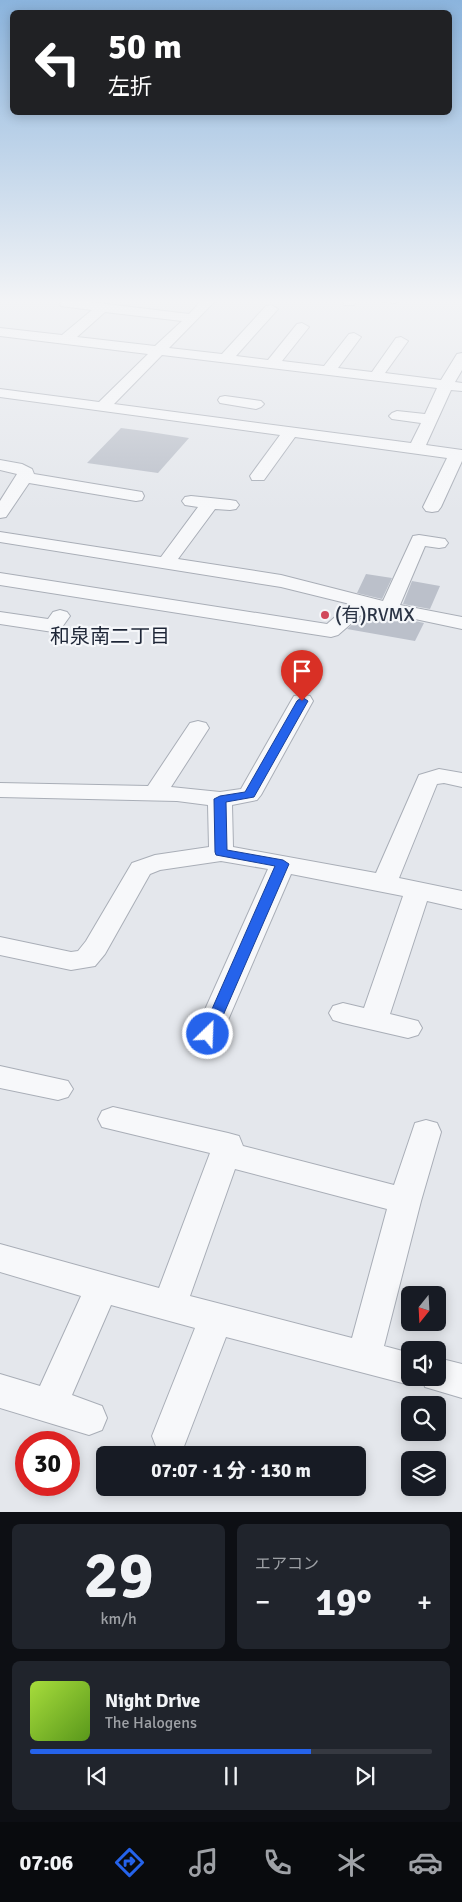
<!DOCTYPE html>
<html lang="ja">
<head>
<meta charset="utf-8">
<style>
  :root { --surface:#171b24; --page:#20242c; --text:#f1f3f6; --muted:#9ea1a6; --line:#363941; --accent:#2563eb }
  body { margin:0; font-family:Signika,"Noto Sans JP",sans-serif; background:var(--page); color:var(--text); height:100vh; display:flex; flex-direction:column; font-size:19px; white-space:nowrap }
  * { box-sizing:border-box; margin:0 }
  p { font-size:16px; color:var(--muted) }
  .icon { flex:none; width:28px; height:28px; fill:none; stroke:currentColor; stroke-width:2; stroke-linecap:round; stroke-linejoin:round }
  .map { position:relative; height:1512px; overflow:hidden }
  .side { display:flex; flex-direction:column; gap:12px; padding:12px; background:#0d0f14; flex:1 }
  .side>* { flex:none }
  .top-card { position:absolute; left:10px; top:10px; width:442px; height:105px; border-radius:8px; box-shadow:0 2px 12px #0003; background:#202124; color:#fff; overflow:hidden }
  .needle { width:32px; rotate:198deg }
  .controls { position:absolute; left:401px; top:1286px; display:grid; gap:10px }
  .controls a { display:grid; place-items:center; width:45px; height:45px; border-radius:8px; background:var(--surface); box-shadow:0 2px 12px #0003; font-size:25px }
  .speed { position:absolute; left:15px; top:1431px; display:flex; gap:10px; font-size:25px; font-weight:700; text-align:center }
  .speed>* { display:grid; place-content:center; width:65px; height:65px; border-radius:50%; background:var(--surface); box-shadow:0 2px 12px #0003; line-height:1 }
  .speed .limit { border:8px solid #d22; background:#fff; color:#111 }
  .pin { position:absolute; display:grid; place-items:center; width:42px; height:42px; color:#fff; margin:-51px -21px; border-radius:50% 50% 50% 0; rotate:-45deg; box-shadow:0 0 5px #0007 }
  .pin .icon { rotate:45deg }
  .me { position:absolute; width:55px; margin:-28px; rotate:24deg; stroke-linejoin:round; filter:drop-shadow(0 0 4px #0008) }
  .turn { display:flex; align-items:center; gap:18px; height:105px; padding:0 15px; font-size:22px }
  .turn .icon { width:65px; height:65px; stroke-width:2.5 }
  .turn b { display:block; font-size:35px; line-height:42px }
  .big { font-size:38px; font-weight:800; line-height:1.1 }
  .side .tile { flex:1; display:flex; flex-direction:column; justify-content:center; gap:8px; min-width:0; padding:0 18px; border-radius:8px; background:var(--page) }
  .side .dial { align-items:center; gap:0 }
  .dial b { font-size:65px; line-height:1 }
  .song { display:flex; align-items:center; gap:15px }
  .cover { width:60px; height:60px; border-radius:8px; background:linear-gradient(135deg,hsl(80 70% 55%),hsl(90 70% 35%)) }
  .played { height:5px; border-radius:2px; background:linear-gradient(90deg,var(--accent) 70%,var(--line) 70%) }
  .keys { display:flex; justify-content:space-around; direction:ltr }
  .heat { display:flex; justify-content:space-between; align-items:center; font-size:28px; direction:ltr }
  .side .tiles { flex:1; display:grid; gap:12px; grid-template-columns:1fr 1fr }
  .tile:last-child { grid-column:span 2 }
  .trip { position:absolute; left:96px; top:1446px; width:270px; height:50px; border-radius:8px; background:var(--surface); box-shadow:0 2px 12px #0003; font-weight:800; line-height:50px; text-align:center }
  .dock { display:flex; height:80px; justify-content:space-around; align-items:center; background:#090b0e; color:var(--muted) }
  .dock .icon { width:35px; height:35px }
  .dock .active { color:var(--accent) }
  .dock b { font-size:22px; color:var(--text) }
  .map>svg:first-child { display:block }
  .building { fill:#bbc0ca }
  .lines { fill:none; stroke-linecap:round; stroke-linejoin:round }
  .street-casing { stroke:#a9aeb7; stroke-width:2 }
  .street { fill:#f7f8fa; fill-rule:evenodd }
  .route { fill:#2563eb; stroke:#184099 }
  .poi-dot { fill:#d1495b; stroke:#f4f6f9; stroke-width:2 }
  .labels { text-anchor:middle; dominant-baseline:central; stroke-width:4.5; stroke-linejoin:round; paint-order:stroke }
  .poi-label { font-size:19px; fill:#2b3445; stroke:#f4f6f9; text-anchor:start }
  .neighbourhood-label { font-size:20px; fill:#1d2536; stroke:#f4f6f9 }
</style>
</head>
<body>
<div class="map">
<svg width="462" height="1512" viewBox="0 0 462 1512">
  <rect width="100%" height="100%" fill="#e4e7ec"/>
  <path class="building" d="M 121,428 L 144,431 L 189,438 L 158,473 L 87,463 Z
    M 366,574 L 392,578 L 382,599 L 357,593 Z
    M 412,581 L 440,586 L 430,609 L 403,604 Z
    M 369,611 L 424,623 L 415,641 L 347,629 Z"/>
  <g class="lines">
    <defs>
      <path id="street" d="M 65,299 L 189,314 L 203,299 L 217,299 L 169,348 L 222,354 L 266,306 L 271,305 L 278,309 L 236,356 L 268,360 L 297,324 L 302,323 L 309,327 L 282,361 L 324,366 L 349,334 L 354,333 L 361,337 L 338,368 L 372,372 L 396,338 L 401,337 L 408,341 L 385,373 L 441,380 L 457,354 L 462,353 L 462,370 L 455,382 L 462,383 L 462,391 L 451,390 L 426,445 L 462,450 L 462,461 L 441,507 L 438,511 L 432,512 L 426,511 L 423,507 L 447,458 L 295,437 L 264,480 L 252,480 L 250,476 L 280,435 L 0,397 L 0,389 L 99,402 L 148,354 L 0,336 L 0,328 L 62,335 L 92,310 L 61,306 L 60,303 ZM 105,312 L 182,321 L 155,346 L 77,337 ZM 162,355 L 437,388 L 425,414 L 397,411 L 392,413 L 389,416 L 392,419 L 421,423 L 411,443 L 114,404 Z
        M 344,299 L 357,299 L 354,305 L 344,305 L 343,302 Z
        M 384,299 L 401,299 L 395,303 L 385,302 Z
        M 225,396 L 261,401 L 264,404 L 261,407 L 256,409 L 220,403 L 218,400 L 220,397 Z
        M 0,460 L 22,464 L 32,469 L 34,474 L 142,492 L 144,496 L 142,500 L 136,501 L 29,483 L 6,517 L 0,518 L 0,501 L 17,474 L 0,470 Z
        M 191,496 L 230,500 L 236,501 L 239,505 L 236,509 L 230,510 L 215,509 L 178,559 L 281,575 L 383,601 L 413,536 L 419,535 L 445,539 L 448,543 L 445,547 L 439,548 L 425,546 L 400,605 L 462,617 L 462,629 L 368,609 L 338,635 L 331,637 L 0,585 L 0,573 L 327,624 L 350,604 L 281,587 L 0,542 L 0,532 L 161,557 L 198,507 L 185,505 L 182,501 L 185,497 Z
        M 60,610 L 67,612 L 70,616 L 60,630 L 53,632 L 0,624 L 0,612 L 48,619 L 53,612 Z
        M 302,695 L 310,696 L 313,701 L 261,795 L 257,800 L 232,805 L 233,847 L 376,873 L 419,775 L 439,769 L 462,773 L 462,787 L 444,783 L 437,784 L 399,878 L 462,891 L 462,909 L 427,901 L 390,1014 L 418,1021 L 422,1028 L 418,1035 L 408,1038 L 343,1023 L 333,1020 L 329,1013 L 333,1006 L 343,1003 L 364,1008 L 403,896 L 291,874 L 222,1034 L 218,1041 L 208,1045 L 198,1041 L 194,1034 L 268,869 L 221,861 L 160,870 L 150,874 L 105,954 L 95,966 L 71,970 L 0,955 L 0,937 L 71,952 L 78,951 L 86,941 L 132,863 L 155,855 L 209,847 L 208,805 L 177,801 L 0,797 L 0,783 L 148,786 L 190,723 L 198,721 L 206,723 L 209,728 L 171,787 L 220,792 L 241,789 L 291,701 L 294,696 Z
        M 0,1066 L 68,1081 L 73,1089 L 68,1097 L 58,1100 L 0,1088 Z
        M 113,1107 L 228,1133 L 239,1136 L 243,1146 L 394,1185 L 415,1123 L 426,1120 L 437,1123 L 441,1132 L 421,1201 L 384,1346 L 410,1353 L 410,1378 L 438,1378 L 438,1358 L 462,1364 L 462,1398 L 425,1387 L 423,1380 L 410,1385 L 226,1337 L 183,1449 L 170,1454 L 157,1449 L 152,1436 L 195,1328 L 111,1305 L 72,1395 L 102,1406 L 107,1418 L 102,1430 L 89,1435 L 0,1408 L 0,1374 L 40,1386 L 81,1296 L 0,1272 L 0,1244 L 159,1288 L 210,1153 L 102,1127 L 98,1119 L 102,1111 ZM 235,1169 L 387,1209 L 352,1338 L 190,1296 Z"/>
    </defs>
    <use href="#street" class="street-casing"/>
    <use href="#street" class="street"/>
  </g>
  <linearGradient id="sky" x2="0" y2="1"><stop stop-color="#8bb4dd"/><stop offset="0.59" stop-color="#f3f4f6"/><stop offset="1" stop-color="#f3f4f6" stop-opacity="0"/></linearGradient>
  <rect width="462" height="511" fill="url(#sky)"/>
  <path class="route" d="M 302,697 L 308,701 L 254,797 L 226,802 L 227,850 L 283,860 L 289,864 L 215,1034 L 213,1038 L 208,1040 L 203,1038 L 201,1034 L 275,866 L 216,855 L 215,852 L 214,799 L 220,796 L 245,792 L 297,701 Z"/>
  <circle class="poi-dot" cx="325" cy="615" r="5"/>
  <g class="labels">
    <g class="poi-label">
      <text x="335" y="615">(有)RVMX</text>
    </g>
    <g class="neighbourhood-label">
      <text x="110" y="636">和泉南二丁目</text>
    </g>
  </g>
</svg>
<div class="controls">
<a><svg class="needle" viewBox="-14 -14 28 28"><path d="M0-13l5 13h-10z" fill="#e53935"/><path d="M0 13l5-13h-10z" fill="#9ea1a6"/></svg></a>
<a><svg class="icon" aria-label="sound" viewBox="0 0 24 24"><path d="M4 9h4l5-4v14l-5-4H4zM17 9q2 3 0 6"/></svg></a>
<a><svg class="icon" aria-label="search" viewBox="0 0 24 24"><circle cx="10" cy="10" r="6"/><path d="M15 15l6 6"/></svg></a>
<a><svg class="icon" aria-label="layers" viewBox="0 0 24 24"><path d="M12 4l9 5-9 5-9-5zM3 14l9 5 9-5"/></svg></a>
</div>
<div class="speed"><div class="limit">30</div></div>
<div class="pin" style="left:302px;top:701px;background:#d93025"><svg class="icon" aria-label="arrive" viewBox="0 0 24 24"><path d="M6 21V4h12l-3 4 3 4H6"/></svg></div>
<svg class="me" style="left:208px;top:1034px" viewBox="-20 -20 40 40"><circle r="17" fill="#2563eb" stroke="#fff" stroke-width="3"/><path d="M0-11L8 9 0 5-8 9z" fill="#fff"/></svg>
<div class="trip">07:07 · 1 分 · 130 m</div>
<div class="top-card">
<div class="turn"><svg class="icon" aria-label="left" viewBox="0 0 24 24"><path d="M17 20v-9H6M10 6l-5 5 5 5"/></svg><div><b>50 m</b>左折</div></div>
</div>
</div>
<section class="side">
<div class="tiles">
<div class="tile dial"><b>29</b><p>km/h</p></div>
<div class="tile"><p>エアコン</p>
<div class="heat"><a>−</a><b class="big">19°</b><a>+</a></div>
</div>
<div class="tile">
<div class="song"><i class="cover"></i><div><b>Night Drive</b><p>The Halogens</p></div></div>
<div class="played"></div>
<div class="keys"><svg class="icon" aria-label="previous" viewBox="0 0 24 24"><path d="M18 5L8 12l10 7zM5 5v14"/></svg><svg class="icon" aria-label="pause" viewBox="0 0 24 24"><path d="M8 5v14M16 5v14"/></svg><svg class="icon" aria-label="next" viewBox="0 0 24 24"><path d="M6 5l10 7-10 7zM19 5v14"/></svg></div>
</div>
</div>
</section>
<nav class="dock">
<b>07:06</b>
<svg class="icon active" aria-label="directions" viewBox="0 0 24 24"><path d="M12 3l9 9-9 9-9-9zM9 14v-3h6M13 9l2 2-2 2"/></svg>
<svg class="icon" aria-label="music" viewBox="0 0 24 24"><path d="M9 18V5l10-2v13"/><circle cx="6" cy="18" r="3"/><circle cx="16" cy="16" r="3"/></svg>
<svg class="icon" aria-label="phone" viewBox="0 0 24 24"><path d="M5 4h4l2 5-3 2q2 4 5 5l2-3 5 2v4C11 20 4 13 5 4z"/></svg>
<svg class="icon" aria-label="climate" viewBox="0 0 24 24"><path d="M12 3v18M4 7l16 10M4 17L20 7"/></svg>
<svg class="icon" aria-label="car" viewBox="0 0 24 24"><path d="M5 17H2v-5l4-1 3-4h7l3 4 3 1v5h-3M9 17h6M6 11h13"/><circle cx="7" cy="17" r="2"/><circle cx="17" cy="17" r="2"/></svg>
</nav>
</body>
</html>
